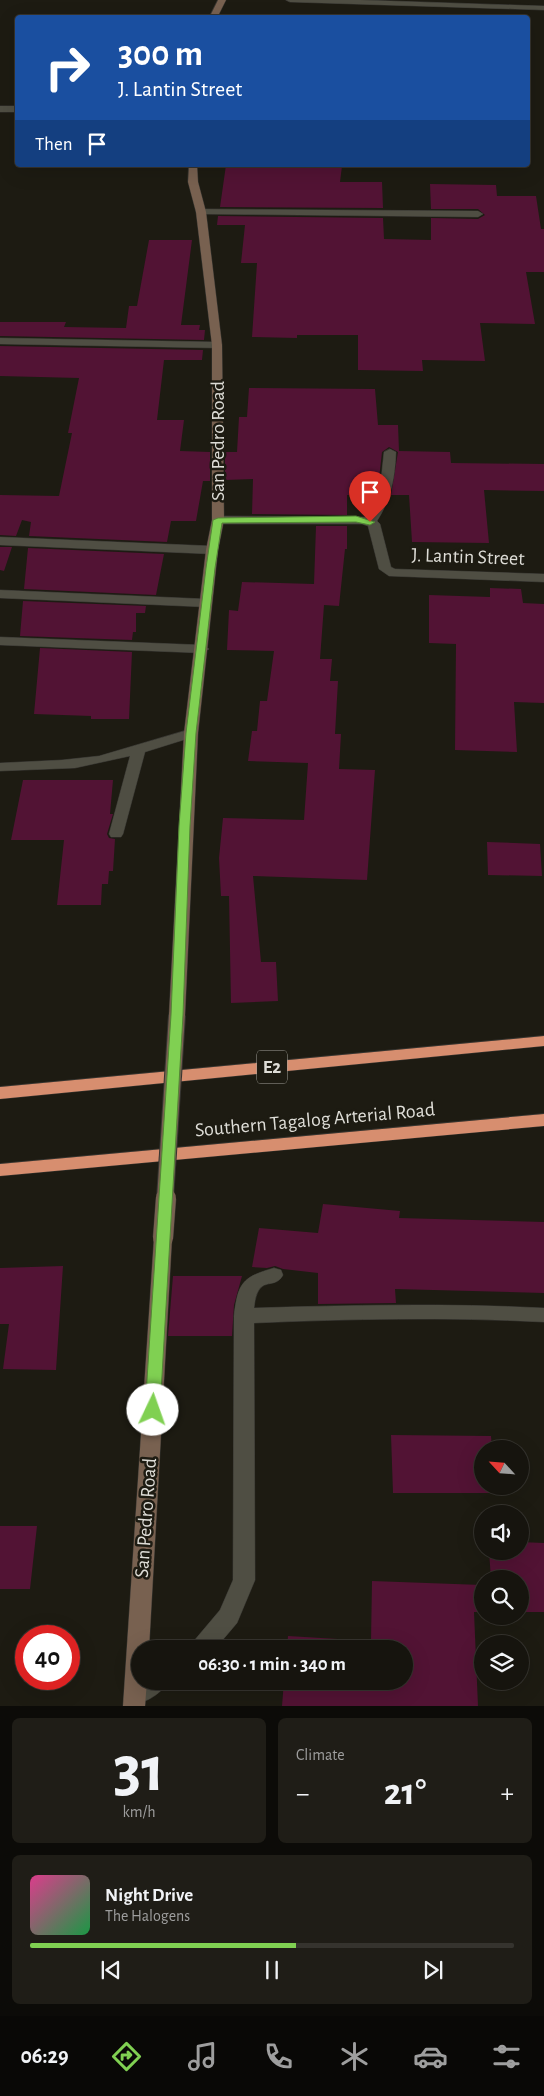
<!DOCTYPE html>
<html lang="en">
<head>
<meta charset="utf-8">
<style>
  :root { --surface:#16140e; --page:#1f1d17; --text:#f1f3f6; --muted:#9e9e9e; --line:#35332e; --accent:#80d052 }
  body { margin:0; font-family:"Alegreya Sans",sans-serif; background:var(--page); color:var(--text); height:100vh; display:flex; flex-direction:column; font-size:19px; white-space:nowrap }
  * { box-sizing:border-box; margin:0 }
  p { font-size:16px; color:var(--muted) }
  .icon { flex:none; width:28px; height:28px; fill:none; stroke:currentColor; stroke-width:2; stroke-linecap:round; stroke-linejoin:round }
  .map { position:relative; height:1706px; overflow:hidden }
  .panel { display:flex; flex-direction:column; gap:12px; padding:12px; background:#0c0b08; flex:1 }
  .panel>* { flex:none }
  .guide { position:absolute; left:15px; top:15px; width:515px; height:152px; border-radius:5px; box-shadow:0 5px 20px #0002,0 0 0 1px var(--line); background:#1a4fa0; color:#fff; overflow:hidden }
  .needle { width:32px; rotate:296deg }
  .buttons { position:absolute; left:474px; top:1440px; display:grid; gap:10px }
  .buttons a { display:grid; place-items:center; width:55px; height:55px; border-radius:50%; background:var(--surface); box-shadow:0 5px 20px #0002,0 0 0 1px var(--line); font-size:25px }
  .speed { position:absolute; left:15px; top:1625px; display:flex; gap:10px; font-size:25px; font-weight:700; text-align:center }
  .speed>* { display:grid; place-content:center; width:65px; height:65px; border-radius:50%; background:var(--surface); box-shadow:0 5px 20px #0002,0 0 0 1px var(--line); line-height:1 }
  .speed .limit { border:8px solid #d22; background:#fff; color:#111 }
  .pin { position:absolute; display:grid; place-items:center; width:42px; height:42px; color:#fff; margin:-51px -21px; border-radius:50% 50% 50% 0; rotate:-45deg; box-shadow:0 0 5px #0007 }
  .pin .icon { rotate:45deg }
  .me { position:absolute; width:55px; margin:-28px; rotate:3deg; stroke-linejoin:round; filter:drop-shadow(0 0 4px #0008) }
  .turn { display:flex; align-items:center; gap:18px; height:105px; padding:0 20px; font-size:22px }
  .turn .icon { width:65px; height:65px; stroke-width:2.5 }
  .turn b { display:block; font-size:35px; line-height:42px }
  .then { display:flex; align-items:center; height:48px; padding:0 20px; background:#0003; gap:10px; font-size:19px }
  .big { font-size:38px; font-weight:700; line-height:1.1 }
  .panel .widget { flex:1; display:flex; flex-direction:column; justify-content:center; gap:8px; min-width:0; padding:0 18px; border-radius:8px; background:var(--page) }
  .panel .dial { align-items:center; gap:0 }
  .dial b { font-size:65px; line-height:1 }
  .song { display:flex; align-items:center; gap:15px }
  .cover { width:60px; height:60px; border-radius:8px; background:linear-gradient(135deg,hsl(330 70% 55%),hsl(140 70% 35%)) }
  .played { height:5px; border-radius:2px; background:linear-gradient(90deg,var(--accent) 55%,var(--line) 55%) }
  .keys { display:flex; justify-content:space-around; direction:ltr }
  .heat { display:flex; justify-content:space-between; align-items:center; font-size:28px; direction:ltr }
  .panel .tiles { flex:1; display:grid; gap:12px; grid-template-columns:1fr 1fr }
  .widget:last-child { grid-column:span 2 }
  .trip { position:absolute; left:131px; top:1640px; width:282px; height:50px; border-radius:25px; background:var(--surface); box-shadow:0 5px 20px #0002,0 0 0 1px var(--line); font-weight:700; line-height:50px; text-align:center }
  .menu { display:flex; height:80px; justify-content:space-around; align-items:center; background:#090806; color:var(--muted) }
  .menu .icon { width:35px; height:35px }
  .menu .selected { color:var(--accent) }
  .menu b { font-size:22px; color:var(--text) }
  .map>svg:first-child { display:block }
  .building { fill:#521334 }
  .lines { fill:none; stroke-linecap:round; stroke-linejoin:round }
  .street-casing { stroke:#363531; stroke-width:1 }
  .secondary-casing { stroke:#363531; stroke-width:1 }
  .highway-casing { stroke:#363531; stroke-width:1 }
  .street { fill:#4f4e43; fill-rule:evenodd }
  .secondary { fill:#786150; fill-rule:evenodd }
  .highway { fill:#d78e6f; fill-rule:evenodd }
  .secondary-bridge-far1-casing { stroke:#363531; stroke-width:18; stroke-linecap:butt }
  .secondary-bridge-casing { stroke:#363531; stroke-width:21; stroke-linecap:butt }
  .secondary-bridge-far1 { stroke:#786150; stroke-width:16 }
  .secondary-bridge { stroke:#786150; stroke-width:20 }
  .route { fill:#80d052; stroke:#538735 }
  .labels { text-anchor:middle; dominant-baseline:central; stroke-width:5; stroke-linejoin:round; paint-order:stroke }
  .shield { fill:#1d1b12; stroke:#a4a39c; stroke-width:1 }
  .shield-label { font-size:19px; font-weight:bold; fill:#deddd7 }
  .street-label { font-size:20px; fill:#deddd7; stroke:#1d1b12 }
</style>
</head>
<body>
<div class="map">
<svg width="544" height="1706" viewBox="0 0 544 1706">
  <rect width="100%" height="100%" fill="#1d1b12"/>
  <path class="building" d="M 226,165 L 342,166 L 340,182 L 382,182 L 383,208 L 220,207 Z
    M 430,184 L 496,185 L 497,196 L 536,196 L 541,229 L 544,229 L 544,272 L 526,272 L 535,324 L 480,323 L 485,361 L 422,360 L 423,371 L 358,370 L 358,335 L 297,335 L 297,338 L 252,337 L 257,263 L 241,263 L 245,225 L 217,225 L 218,216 L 383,218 L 384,239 L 431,240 L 431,218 L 478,219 L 485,215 L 478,209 L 431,209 Z
    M 149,240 L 192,240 L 181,325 L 200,325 L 199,330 L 205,330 L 204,340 L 0,336 L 0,322 L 66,322 L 64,327 L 126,328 L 129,306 L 137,306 Z
    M 0,346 L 203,350 L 202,360 L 164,360 L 157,420 L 184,420 L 180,451 L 210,452 L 210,481 L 203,481 L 196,521 L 171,521 L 167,542 L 29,536 L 31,522 L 22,520 L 16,536 L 0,535 L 0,495 L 59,496 L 72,433 L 68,433 L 79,378 L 0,376 Z
    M 249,388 L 375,389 L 378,425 L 398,425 L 399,451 L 450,452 L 451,463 L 544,464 L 544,491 L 484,490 L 489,543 L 412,542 L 409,495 L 391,495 L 398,452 L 389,447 L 382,452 L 378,488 L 375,495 L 347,495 L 347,515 L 252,514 L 253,479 L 225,480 L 225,452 L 237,452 L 239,417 L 247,417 Z
    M 316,526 L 347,526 L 347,549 L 345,549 L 339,606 L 324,605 L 320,659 L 332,659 L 330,681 L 338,681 L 335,734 L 341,734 L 339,769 L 375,770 L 367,880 L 253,876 L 261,962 L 276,962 L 278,1001 L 231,1003 L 229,896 L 221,896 L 219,858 L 223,818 L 304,820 L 308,763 L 248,761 L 252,731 L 257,731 L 260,701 L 267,701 L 274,651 L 227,650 L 229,610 L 238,611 L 242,582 L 314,584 Z
    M 0,547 L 12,547 L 4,571 L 0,570 Z
    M 28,548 L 164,554 L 156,595 L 24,589 Z
    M 490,588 L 521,589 L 523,603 L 544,604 L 544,703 L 514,702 L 517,752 L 455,750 L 456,644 L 429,643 L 429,595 L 490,597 Z
    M 23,601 L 146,606 L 145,613 L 136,613 L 136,632 L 133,632 L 132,640 L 20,636 Z
    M 40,648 L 132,652 L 129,719 L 91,719 L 91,716 L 34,714 Z
    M 23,780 L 113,780 L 110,814 L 113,814 L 107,834 L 109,838 L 115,839 L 113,871 L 109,871 L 108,884 L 102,884 L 101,905 L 57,905 L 64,840 L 11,840 Z
    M 487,842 L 540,844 L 542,876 L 488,875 Z
    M 323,1204 L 400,1211 L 399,1218 L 544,1222 L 544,1293 L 395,1289 L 396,1303 L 318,1304 L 318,1273 L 283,1269 L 275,1266 L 267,1268 L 252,1267 L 259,1228 L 318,1233 Z
    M 63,1266 L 56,1370 L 3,1369 L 9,1324 L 0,1324 L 0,1268 Z
    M 173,1276 L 242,1276 L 234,1305 L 232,1336 L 168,1336 Z
    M 391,1435 L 491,1436 L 492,1449 L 482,1449 L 482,1486 L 495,1486 L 495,1493 L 393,1493 Z
    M 0,1526 L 37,1526 L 30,1589 L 0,1589 Z
    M 520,1542 L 544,1543 L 544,1612 L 520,1612 L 520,1579 L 491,1579 L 489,1551 L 520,1551 Z
    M 372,1581 L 482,1585 L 482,1612 L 474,1612 L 478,1706 L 282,1706 L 284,1681 L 405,1681 L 405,1649 L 287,1649 L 288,1636 L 371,1641 Z"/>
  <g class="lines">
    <defs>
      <path id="street" d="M 286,0 L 361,0 L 544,6 L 544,10 L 290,2 Z
        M 0,106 L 18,106 L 18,112 L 0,112 Z
        M 201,209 L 478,211 L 483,214 L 478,217 L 198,214 L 196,212 Z
        M 0,338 L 217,342 L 222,345 L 217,348 L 0,344 Z
        M 390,449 L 396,452 C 395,478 391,499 377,521 L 380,524 L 391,567 L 395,569 L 544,574 L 544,582 L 389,576 L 379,569 L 368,526 L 362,524 L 218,524 L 212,520 L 218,516 L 367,517 L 380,489 L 384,452 Z
        M 0,537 L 212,546 L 218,550 L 212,554 L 0,545 Z
        M 0,590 L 206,599 L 212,603 L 206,607 L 0,598 Z
        M 0,637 L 202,645 L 209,649 L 202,653 L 0,645 Z
        M 191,729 L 198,733 L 196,736 L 145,752 L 123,834 L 121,837 L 111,837 L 109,834 L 130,756 L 75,768 L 0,771 L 0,763 L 62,760 L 99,756 Z
        M 274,1268 L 281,1270 L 283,1275 C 274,1292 258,1272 254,1308 C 351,1305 447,1303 544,1308 L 544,1322 C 447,1317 350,1319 254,1323 L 255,1580 L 237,1623 L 215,1649 L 190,1649 L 193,1642 L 220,1610 L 233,1580 L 234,1316 C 238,1283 242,1277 274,1268 Z
        M 140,1681 L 168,1681 C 162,1694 142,1706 127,1704 L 124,1697 L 127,1690 Z"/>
      <path id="secondary" d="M 218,0 L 226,0 L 217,18 L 209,18 Z
        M 189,165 L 197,165 L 198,182 L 206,212 L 222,345 L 224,520 L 218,550 L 198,733 L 185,1015 L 183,1019 L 177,1020 L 171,1019 L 169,1015 L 184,733 L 206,550 L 212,520 L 212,345 L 196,212 L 188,182 Z
        M 163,1231 L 170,1233 L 172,1238 L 149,1649 L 140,1649 L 140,1681 L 147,1681 L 145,1706 L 123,1706 L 154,1238 L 156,1233 Z"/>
      <path id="highway" d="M 544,1036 L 544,1046 L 0,1099 L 0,1087 Z
        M 544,1114 L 544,1126 L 0,1176 L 0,1164 Z"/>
    </defs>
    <use href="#street" class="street-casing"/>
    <use href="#secondary" class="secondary-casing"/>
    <use href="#highway" class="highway-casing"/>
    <use href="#street" class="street"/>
    <use href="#secondary" class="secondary"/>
    <use href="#highway" class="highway"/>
    <defs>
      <path id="secondary-bridge-far1" d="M 165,1199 L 177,1015"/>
      <path id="secondary-bridge" d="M 163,1238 L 166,1198"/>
    </defs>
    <use href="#secondary-bridge-far1" class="secondary-bridge-far1-casing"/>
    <use href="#secondary-bridge" class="secondary-bridge-casing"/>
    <use href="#secondary-bridge-far1" class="secondary-bridge-far1"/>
    <use href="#secondary-bridge" class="secondary-bridge"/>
  </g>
  <path class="route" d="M 356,516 L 375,522 L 370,525 L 356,522 L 222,523 L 215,568 L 196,733 L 190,826 L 183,1015 L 160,1410 L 158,1414 L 153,1416 L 147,1414 L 145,1410 L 171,1015 L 179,826 L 186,733 L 206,568 L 213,520 L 218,518 Z"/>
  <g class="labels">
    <rect class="shield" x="257" y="1050.5" width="30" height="33" rx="4"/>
    <g class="shield-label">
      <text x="272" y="1067">E2</text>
    </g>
    <g class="street-label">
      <text transform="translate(218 441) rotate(-90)">San Pedro Road</text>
      <text transform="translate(468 557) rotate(2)">J. Lantin Street</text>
      <text transform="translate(315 1120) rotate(-5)">Southern Tagalog Arterial Road</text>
      <text transform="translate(146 1518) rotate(-86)">San Pedro Road</text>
    </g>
  </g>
</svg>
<div class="buttons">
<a><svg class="needle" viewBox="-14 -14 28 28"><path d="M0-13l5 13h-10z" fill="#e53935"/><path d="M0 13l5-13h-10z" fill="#9e9e9e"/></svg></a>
<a><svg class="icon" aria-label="sound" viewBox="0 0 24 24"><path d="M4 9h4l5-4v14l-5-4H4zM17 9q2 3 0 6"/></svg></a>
<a><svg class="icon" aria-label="search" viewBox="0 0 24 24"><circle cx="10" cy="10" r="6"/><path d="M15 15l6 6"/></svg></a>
<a><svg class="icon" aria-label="layers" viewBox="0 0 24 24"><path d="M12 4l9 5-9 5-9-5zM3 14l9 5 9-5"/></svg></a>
</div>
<div class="speed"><div class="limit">40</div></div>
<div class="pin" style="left:370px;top:522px;background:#d93025"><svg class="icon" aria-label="arrive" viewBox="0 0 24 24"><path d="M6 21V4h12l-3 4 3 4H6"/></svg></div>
<svg class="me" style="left:153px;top:1410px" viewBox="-20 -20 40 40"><circle r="19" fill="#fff"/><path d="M0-13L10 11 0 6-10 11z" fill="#80d052"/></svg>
<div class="trip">06:30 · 1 min · 340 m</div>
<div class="guide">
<div class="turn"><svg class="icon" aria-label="right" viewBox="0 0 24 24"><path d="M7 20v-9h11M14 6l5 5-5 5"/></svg><div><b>300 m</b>J. Lantin Street</div></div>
<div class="then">Then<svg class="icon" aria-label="arrive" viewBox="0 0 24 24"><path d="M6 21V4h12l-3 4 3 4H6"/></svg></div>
</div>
</div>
<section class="panel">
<div class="tiles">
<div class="widget dial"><b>31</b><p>km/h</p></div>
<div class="widget"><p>Climate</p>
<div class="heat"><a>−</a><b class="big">21°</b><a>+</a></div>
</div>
<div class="widget">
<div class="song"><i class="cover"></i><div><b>Night Drive</b><p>The Halogens</p></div></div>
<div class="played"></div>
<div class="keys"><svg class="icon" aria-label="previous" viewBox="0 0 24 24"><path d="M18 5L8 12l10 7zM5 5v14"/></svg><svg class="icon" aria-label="pause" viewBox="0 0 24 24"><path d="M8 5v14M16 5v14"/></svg><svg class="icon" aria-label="next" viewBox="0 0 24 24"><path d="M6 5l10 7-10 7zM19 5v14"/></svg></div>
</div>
</div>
</section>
<nav class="menu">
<b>06:29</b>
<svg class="icon selected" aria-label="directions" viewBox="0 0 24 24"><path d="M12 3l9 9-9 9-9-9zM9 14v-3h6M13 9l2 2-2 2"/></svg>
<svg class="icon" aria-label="music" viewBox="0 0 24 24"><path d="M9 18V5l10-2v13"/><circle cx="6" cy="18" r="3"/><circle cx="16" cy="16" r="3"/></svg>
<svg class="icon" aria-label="phone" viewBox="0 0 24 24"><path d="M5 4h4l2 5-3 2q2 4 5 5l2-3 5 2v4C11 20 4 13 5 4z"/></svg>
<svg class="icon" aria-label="climate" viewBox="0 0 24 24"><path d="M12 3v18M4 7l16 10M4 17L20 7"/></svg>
<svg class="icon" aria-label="car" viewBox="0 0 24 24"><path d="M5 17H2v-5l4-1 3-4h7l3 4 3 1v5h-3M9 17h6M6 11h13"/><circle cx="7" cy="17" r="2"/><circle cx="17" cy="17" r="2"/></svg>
<svg class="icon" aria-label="filters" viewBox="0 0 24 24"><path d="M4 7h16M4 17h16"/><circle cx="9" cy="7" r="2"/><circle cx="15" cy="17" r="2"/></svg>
</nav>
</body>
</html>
